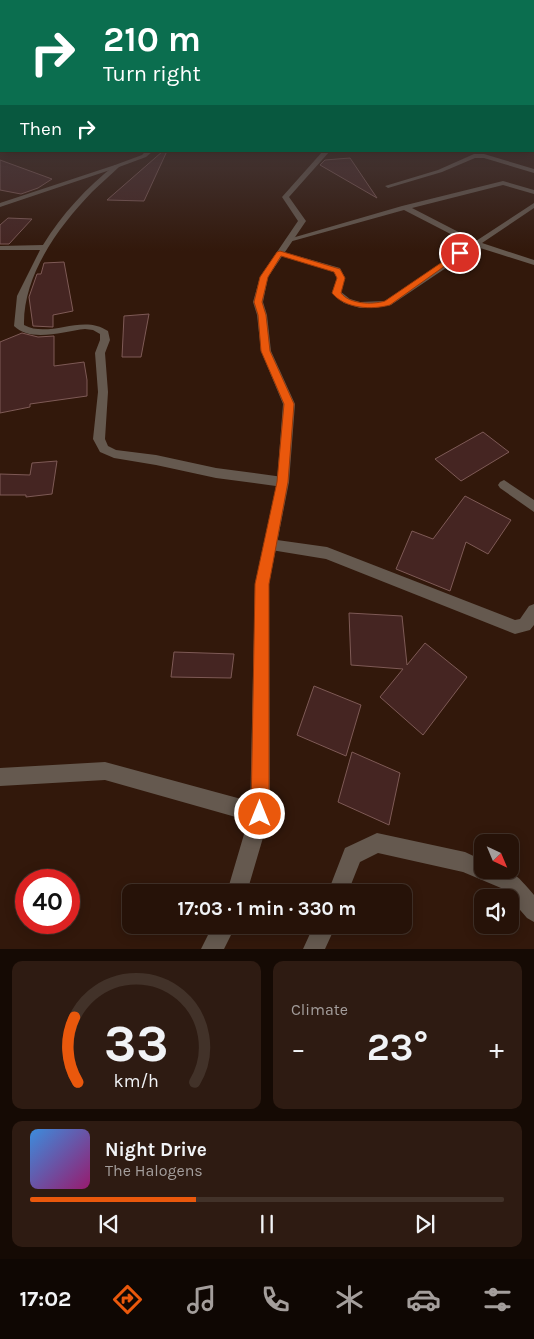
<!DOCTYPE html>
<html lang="en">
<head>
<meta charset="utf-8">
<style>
  :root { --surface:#261208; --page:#2e1b12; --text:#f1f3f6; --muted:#a49e9c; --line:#423229; --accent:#ea580c }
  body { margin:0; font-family:Karla,sans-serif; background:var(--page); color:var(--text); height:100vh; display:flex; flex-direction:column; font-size:19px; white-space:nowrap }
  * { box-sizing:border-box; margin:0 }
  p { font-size:16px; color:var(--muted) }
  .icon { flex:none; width:28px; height:28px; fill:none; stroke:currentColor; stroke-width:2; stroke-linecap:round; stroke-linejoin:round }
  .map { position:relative; height:949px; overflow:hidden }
  .drawer { display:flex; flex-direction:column; gap:12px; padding:12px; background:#150a04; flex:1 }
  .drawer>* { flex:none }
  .top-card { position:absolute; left:0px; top:0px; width:535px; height:152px; box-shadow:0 2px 12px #0003,0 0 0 1px var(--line); background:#0b6e4f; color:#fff; overflow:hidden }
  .needle { width:32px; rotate:136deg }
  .tools { position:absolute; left:474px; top:834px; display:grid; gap:10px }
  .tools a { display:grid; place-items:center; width:45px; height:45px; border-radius:10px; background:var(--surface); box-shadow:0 2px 12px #0003,0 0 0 1px var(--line); font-size:25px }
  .speed { position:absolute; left:15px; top:869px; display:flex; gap:10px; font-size:25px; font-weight:700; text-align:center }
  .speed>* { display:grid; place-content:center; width:65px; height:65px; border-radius:50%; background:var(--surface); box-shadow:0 2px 12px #0003,0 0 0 1px var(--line); line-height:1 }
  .speed .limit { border:8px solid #d22; background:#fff; color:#111 }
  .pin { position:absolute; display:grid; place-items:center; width:42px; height:42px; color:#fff; margin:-21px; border:2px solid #fff; border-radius:50%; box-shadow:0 1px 5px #0007 }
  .me { position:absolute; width:55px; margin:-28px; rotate:0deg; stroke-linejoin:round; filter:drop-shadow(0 0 4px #0008) }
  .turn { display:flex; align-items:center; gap:18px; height:105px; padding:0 20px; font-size:22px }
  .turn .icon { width:65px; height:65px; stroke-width:2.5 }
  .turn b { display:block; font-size:35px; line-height:42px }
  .then { display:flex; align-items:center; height:48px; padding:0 20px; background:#0003; gap:10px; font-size:19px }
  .big { font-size:38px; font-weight:700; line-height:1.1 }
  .drawer .card { flex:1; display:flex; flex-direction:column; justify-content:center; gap:8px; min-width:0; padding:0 18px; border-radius:10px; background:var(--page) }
  .drawer .dial { align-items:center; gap:0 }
  .dial svg { height:130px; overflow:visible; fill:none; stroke:var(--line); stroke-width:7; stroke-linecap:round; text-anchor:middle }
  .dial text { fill:var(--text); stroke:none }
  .song { display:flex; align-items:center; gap:15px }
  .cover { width:60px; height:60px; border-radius:8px; background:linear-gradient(135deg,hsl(210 70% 55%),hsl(320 70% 35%)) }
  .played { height:5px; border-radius:2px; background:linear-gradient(90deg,var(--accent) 35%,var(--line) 35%) }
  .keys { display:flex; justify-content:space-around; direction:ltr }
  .heat { display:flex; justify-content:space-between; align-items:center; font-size:28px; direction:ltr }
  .drawer .tiles { flex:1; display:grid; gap:12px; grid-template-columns:1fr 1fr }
  .card:last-child { grid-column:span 2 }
  .trip { position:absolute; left:122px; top:884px; width:290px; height:50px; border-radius:10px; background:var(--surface); box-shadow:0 2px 12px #0003,0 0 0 1px var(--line); font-weight:700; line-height:50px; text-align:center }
  .dock { display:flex; height:80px; justify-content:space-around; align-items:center; background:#0f0703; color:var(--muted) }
  .dock .icon { width:35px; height:35px }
  .dock .selected { color:var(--accent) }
  .dock b { font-size:22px; color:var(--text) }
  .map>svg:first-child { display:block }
  .building { fill:#452522; stroke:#7e5a56 }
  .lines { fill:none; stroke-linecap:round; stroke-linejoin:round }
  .minor { fill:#65594f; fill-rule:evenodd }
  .tertiary { fill:#65594f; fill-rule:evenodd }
  .route { fill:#ea580c; stroke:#983908 }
</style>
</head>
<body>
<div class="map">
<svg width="534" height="949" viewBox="0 0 534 949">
  <rect width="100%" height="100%" fill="#32180b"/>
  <path class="building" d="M 163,151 L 167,151 L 144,201 L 107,200 Z
    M 350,158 L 377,198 L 320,165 L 325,160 Z
    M 0,160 L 52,179 L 38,188 L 21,194 L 0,190 Z
    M 8,218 L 32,219 L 9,244 L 0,244 L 0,225 Z
    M 64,262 L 73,311 L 53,315 L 53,327 L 33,326 L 29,297 L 37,274 L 41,274 L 44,263 Z
    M 149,314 L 141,357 L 122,357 L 124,316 Z
    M 22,333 L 38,337 L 54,336 L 54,366 L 84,362 L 87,380 L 87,396 L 30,404 L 30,407 L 0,413 L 0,342 Z
    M 483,432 L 509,452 L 461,481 L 435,459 Z
    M 57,461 L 52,494 L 26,497 L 26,495 L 0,495 L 0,474 L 30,475 L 32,463 Z
    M 465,496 L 511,520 L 488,554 L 466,542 L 450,591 L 396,569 L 412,531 L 433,539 Z
    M 349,613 L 402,616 L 407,665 L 425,643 L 467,677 L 423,735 L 380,697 L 403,669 L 351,665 Z
    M 174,652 L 234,654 L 231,678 L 171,677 Z
    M 314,686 L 361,705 L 346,756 L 297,735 Z
    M 352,752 L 400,773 L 389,825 L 338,802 Z"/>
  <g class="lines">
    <path class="minor" d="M 474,154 L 484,154 L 534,169 L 534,173 L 484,158 L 475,158 L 442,172 L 388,188 L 385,186 L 438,170 Z
      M 115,165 L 120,166 C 111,175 101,183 92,192 C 59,226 23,275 24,325 C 50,339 82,313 108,331 L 110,340 L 105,353 L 108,392 L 105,439 L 108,446 L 116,450 L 156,455 L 216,468 L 283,477 L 287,479 L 289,482 L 287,485 L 283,487 L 216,478 L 156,465 L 114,458 L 100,452 L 93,439 L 98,392 L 95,353 L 100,340 L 100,334 L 93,330 L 85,329 C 64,331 31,343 14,326 L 17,296 L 40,250 L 0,250 L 0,246 L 43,245 C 62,214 87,187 115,165 Z
      M 503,181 L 534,190 L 534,194 L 503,185 L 412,208 L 476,241 L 534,203 L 534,208 L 482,243 L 534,260 L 534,265 L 477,247 L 391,305 L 374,308 L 360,308 L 344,303 L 332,293 L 337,278 L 334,272 L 276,253 L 280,251 L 340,268 L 345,278 L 341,292 L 350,299 L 360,302 L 385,301 L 470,244 L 404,210 L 289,242 L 285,240 L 402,206 Z
      M 504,480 L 534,500 L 534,512 L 500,488 L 498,485 L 500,482 Z
      M 270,539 L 327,547 L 515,620 L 520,619 L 529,606 L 534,604 L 534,625 L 530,630 L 515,634 L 326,559 L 265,549 L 263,545 L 265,541 Z
      M 105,762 L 260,804 L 267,807 L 270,814 L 267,821 L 260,824 L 105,780 L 0,786 L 0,768 Z
      M 377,833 L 465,852 L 482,860 L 482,870 C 514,870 513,871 534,895 L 534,922 L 527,918 L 501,888 L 463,872 L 378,853 L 360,862 L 348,892 L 328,892 L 345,848 Z
      M 314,925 L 336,925 L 325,949 L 303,949 Z"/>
    <path class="tertiary" d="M 146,151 L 153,151 L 146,157 L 119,167 L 0,207 L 0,203 L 115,165 L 142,155 Z
      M 323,151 L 330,151 L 289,197 L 306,221 L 268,277 L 263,302 L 267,315 L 271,351 L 295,404 L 289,482 L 269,584 L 270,814 L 247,892 L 227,892 L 250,814 L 255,584 L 277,482 L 283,404 L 261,351 L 257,315 L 253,302 L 260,277 L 298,221 L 282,197 Z
      M 213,925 L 236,925 L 224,949 L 201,949 Z"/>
  </g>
  <linearGradient id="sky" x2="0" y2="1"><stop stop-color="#1c0d06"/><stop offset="0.47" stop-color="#493d3f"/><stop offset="1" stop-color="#493d3f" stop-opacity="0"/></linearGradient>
  <rect width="534" height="251" fill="url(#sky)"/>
  <path class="route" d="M 280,251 L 340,269 L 345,278 L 341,293 C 349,304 372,305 385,301 L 457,252 L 463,253 L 390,305 C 372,310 345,309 332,293 L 337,278 L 334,272 L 281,256 L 268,277 L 262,302 L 266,315 L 270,351 L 294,404 L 288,482 L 269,584 L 269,814 L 266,820 L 260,823 L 254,820 L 251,814 L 255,584 L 277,482 L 284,404 L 261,351 L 258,315 L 254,302 L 260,277 L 277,252 Z"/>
</svg>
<div class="tools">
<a><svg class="needle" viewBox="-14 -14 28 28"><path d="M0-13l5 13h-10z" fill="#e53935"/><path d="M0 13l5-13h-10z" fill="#a49e9c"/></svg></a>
<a><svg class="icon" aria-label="sound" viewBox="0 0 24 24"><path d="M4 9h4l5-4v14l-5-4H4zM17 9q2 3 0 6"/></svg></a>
</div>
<div class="speed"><div class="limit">40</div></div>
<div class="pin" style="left:460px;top:253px;background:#d93025"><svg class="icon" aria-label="arrive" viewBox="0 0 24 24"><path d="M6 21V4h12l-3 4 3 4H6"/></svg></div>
<svg class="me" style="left:260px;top:814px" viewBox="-20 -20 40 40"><circle r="17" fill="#ea580c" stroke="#fff" stroke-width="3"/><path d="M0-11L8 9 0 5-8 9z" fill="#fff"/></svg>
<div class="trip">17:03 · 1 min · 330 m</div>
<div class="top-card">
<div class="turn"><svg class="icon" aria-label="right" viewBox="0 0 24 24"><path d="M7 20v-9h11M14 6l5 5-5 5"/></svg><div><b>210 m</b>Turn right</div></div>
<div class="then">Then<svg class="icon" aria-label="right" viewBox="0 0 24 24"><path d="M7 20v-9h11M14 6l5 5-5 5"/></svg></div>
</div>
</div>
<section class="drawer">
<div class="tiles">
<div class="card dial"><svg viewBox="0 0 100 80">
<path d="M14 69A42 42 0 1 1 86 69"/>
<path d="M14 69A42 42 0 0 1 12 29" stroke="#ea580c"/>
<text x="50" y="56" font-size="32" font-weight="700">33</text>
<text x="50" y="72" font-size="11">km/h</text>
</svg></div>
<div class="card"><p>Climate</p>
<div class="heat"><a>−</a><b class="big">23°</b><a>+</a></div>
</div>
<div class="card">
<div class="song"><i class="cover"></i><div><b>Night Drive</b><p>The Halogens</p></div></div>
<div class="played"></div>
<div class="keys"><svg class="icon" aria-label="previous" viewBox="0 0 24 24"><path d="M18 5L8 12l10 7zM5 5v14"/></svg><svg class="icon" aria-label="pause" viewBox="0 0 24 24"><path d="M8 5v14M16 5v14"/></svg><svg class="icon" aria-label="next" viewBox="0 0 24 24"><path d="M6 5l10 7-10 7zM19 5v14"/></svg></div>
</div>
</div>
</section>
<nav class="dock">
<b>17:02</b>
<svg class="icon selected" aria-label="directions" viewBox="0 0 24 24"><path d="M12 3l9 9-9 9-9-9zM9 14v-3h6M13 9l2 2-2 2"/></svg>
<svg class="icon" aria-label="music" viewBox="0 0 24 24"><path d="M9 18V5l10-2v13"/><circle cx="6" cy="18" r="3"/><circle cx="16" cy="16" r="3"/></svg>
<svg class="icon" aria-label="phone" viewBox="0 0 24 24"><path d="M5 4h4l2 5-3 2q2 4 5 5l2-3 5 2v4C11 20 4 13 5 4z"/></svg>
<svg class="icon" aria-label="climate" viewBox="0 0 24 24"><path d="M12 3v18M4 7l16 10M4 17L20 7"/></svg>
<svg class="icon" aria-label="car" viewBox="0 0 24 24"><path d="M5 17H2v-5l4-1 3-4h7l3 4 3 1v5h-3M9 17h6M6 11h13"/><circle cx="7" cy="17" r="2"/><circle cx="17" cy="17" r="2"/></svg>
<svg class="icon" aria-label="filters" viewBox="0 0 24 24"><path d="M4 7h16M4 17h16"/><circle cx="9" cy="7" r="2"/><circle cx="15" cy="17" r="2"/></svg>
</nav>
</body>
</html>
